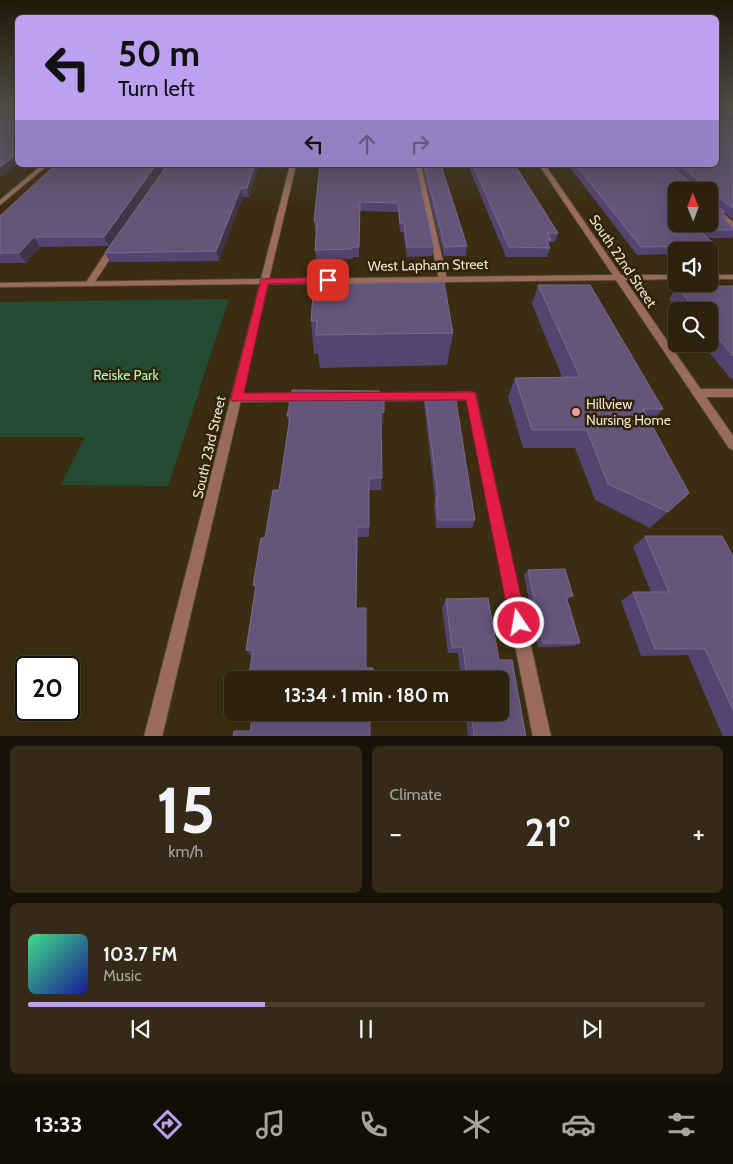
<!DOCTYPE html>
<html lang="en">
<head>
<meta charset="utf-8">
<style>
  :root { --surface:#2c220e; --page:#342a17; --text:#f1f3f6; --muted:#a6a49e; --line:#483f2e; --accent:#bca0f2 }
  body { margin:0; font-family:Cabin,sans-serif; background:var(--page); color:var(--text); height:100vh; display:flex; flex-direction:column; font-size:19px; white-space:nowrap }
  * { box-sizing:border-box; margin:0 }
  p { font-size:16px; color:var(--muted) }
  .icon { flex:none; width:28px; height:28px; fill:none; stroke:currentColor; stroke-width:2; stroke-linecap:round; stroke-linejoin:round }
  .map { position:relative; height:736px; overflow:hidden }
  .panel { display:flex; flex-direction:column; gap:10px; padding:10px; background:#181308; flex:1 }
  .panel>* { flex:none }
  .banner { position:absolute; left:15px; top:15px; width:704px; height:152px; border-radius:8px; box-shadow:0 5px 20px #0002,0 0 0 1px var(--line); background:#bca0f2; color:#111; overflow:hidden }
  .needle { width:32px; rotate:359deg }
  .fabs { position:absolute; left:668px; top:182px; display:grid; gap:10px }
  .fabs a { display:grid; place-items:center; width:50px; height:50px; border-radius:8px; background:var(--surface); box-shadow:0 5px 20px #0002,0 0 0 1px var(--line); font-size:25px }
  .speed { position:absolute; left:15px; top:656px; display:flex; gap:10px; font-size:25px; font-weight:700; text-align:center }
  .speed>* { display:grid; place-content:center; width:65px; height:65px; border-radius:50%; background:var(--surface); box-shadow:0 5px 20px #0002,0 0 0 1px var(--line); line-height:1 }
  .speed .limit { border:2px solid #111; border-radius:8px; background:#fff; color:#111 }
  .pin { position:absolute; display:grid; place-items:center; width:42px; height:42px; color:#fff; margin:-21px; border-radius:10px; box-shadow:0 2px 8px #0006 }
  .me { position:absolute; width:55px; margin:-28px; rotate:348deg; stroke-linejoin:round; filter:drop-shadow(0 0 4px #0008) }
  .turn { display:flex; align-items:center; gap:18px; height:105px; padding:0 20px; font-size:22px }
  .turn .icon { width:65px; height:65px; stroke-width:2.5 }
  .turn b { display:block; font-size:35px; line-height:42px }
  .lanes { display:flex; align-items:center; height:48px; padding:0 20px; background:#0003; justify-content:center; gap:25px; direction:ltr }
  .lanes .off { opacity:.35 }
  .big { font-size:38px; font-weight:700; line-height:1.1 }
  .panel .tile { flex:1; display:flex; flex-direction:column; justify-content:center; gap:8px; min-width:0; padding:0 18px; border-radius:8px; background:var(--page) }
  .panel .dial { align-items:center; gap:0 }
  .dial b { font-size:65px; line-height:1 }
  .song { display:flex; align-items:center; gap:15px }
  .cover { width:60px; height:60px; border-radius:8px; background:linear-gradient(135deg,hsl(150 70% 55%),hsl(240 70% 35%)) }
  .played { height:5px; border-radius:2px; background:linear-gradient(90deg,var(--accent) 35%,var(--line) 35%) }
  .keys { display:flex; justify-content:space-around; direction:ltr }
  .heat { display:flex; justify-content:space-between; align-items:center; font-size:28px; direction:ltr }
  .panel .tiles { flex:1; display:grid; gap:10px; grid-template-columns:1fr 1fr }
  .tile:last-child { grid-column:span 2 }
  .trip { position:absolute; left:224px; top:671px; width:285px; height:50px; border-radius:8px; background:var(--surface); box-shadow:0 5px 20px #0002,0 0 0 1px var(--line); font-weight:700; line-height:50px; text-align:center }
  .dock { display:flex; height:80px; justify-content:space-around; align-items:center; background:#120e06; color:var(--muted) }
  .dock .icon { width:35px; height:35px }
  .dock .selected { color:var(--accent) }
  .dock b { font-size:22px; color:var(--text) }
  .map>svg:first-child { display:block }
  .green { fill:#244c33 }
  .lines { fill:none; stroke-linecap:round; stroke-linejoin:round }
  .lane-casing { stroke:#564a31; stroke-width:2 }
  .street-casing { stroke:#564a31; stroke-width:2 }
  .lane { fill:#9b6c5e; fill-rule:evenodd }
  .street { fill:#9b6c5e; fill-rule:evenodd }
  .wall { fill:#534470 }
  .shaded-wall { fill:#423446 }
  .building { fill:#64557b; stroke:#796b89; fill-rule:evenodd }
  .route { fill:#e11d48; stroke:#92132f }
  .poi-dot { fill:#f59b9e; stroke:#302308; stroke-width:2 }
  .labels { text-anchor:middle; dominant-baseline:central; stroke-width:5; stroke-linejoin:round; paint-order:stroke }
  .street-label { font-size:14px; fill:#ebe3d3; stroke:#302308 }
  .park-label { font-size:14px; fill:#a2f7c0; stroke:#302308 }
  .poi-label { font-size:14px; fill:#ebe3d3; stroke:#302308; text-anchor:start }
</style>
</head>
<body>
<div class="map">
<svg width="733" height="737" viewBox="0 0 733 737">
  <rect width="100%" height="100%" fill="#3a2d12"/>
  <path class="green" d="M 229,299 L 168,486 L 61,485 L 85,437 L 0,437 L 0,302 Z"/>
  <g class="lines">
    <defs>
      <path id="lane" d="M 415,165 L 421,165 L 447,279 L 446,281 L 440,281 L 439,279 Z
        M 709,203 L 733,222 L 733,228 L 709,208 Z
        M 112,243 L 115,243 L 119,245 L 92,286 L 86,286 L 85,284 Z
        M 698,389 L 733,389 L 733,397 L 698,397 L 694,396 L 693,393 L 694,390 Z
        M 471,392 L 475,393 L 476,396 L 551,737 L 533,737 L 467,400 L 368,401 L 364,400 L 363,397 L 364,394 L 368,393 Z
        M 303,393 L 307,394 L 308,397 L 307,400 L 303,401 L 237,402 L 233,401 L 232,398 L 233,395 L 237,394 Z"/>
      <path id="street" d="M 42,165 L 48,165 L 0,205 L 0,200 Z
        M 290,165 L 296,165 L 269,279 L 613,275 L 539,165 L 545,165 L 621,275 L 676,275 L 676,279 L 625,280 L 733,436 L 733,450 L 729,448 L 616,280 L 268,284 L 162,737 L 144,737 L 260,284 L 0,287 L 0,283 L 261,279 Z
        M 709,275 L 733,275 L 733,279 L 709,279 Z"/>
    </defs>
    <use href="#lane" class="lane-casing"/>
    <use href="#street" class="street-casing"/>
    <use href="#lane" class="lane"/>
    <use href="#street" class="street"/>
  </g>
  <path class="wall" d="M 716,104 L 733,104 L 733,220 L 725,213 L 724,215 L 727,217 L 725,220 L 733,227 L 733,236 L 732,238 L 708,238 L 716,246 L 711,254 L 709,254 L 709,251 L 676,251 L 676,254 L 637,255 L 568,165 L 716,165 Z
    M 165,165 L 109,246 L 40,247 L 26,263 L 0,263 L 0,216 Z
    M 167,165 L 263,165 L 262,168 L 258,168 L 249,197 L 243,197 L 219,261 L 110,262 L 105,253 Z
    M 416,165 L 434,247 L 432,256 L 407,257 L 403,232 L 400,232 L 398,212 L 360,211 L 359,257 L 353,257 L 353,259 L 316,260 L 315,250 L 316,231 L 315,231 L 314,221 Z
    M 421,165 L 441,165 L 467,246 L 466,256 L 444,256 Z
    M 468,165 L 515,165 L 558,233 L 555,242 L 550,242 L 549,246 L 550,248 L 547,257 L 506,257 Z
    M 538,285 L 663,409 L 651,423 L 689,493 L 650,528 L 595,500 L 575,448 L 523,448 L 508,397 L 515,378 L 562,377 L 532,304 Z
    M 733,286 L 733,379 L 731,379 L 702,344 L 709,344 L 709,311 L 678,311 L 669,299 L 677,287 Z
    M 313,295 L 453,333 L 447,365 L 320,368 L 318,354 L 314,354 L 311,321 Z
    M 425,394 L 475,520 L 472,528 L 436,528 L 434,505 L 435,498 L 424,403 Z
    M 384,412 L 383,425 L 381,425 L 382,478 L 381,490 L 369,490 L 369,537 L 358,537 L 356,608 L 252,657 L 246,650 L 255,588 L 253,585 L 265,538 L 279,490 L 289,424 L 287,416 Z
    M 645,536 L 733,556 L 733,737 L 723,737 L 688,655 L 641,656 L 621,601 L 633,592 L 651,592 L 633,547 Z
    M 528,570 L 573,596 L 567,600 L 580,643 L 574,646 L 538,647 L 524,575 Z
    M 446,599 L 499,660 L 526,737 L 468,736 L 465,712 L 500,712 L 500,680 L 461,680 L 458,653 L 448,653 L 442,608 Z"/>
  <path class="shaded-wall" d="M 0,104 L 15,104 L 0,112 Z
    M 18,153 L 18,164 L 0,177 L 0,167 Z
    M 156,165 L 165,165 L 109,246 L 104,237 Z
    M 255,165 L 257,165 L 258,168 L 249,197 L 247,188 Z
    M 241,188 L 243,197 L 219,261 L 216,251 Z
    M 34,237 L 40,247 L 26,263 L 19,253 Z
    M 384,412 L 383,425 L 380,426 L 381,413 Z
    M 357,527 L 358,537 L 356,616 L 356,608 Z"/>
  <path class="building" d="M 12,104 L 18,104 L 18,153 L 0,167 L 0,109 Z
    M 716,104 L 733,104 L 733,117 L 718,110 L 718,115 L 733,122 L 733,208 L 713,194 L 712,202 L 725,212 L 721,212 L 727,217 L 722,217 L 733,227 L 733,230 L 700,230 L 716,246 L 641,247 L 576,165 L 669,165 L 693,185 L 700,186 L 702,184 L 680,165 L 716,165 ZM 676,191 L 709,191 L 709,224 L 676,224 Z
    M 55,165 L 156,165 L 104,237 L 34,237 L 19,253 L 0,253 L 0,216 Z
    M 167,165 L 255,165 L 247,188 L 241,188 L 216,251 L 105,253 Z
    M 320,165 L 416,165 L 434,247 L 407,247 L 404,223 L 400,223 L 398,203 L 360,202 L 359,247 L 352,247 L 352,249 L 315,250 L 317,221 L 314,221 Z
    M 424,165 L 441,165 L 467,246 L 445,247 Z
    M 473,165 L 515,165 L 558,233 L 547,233 L 551,240 L 546,240 L 550,248 L 509,247 Z
    M 444,282 L 453,333 L 316,335 L 317,321 L 311,321 L 313,295 L 319,295 L 319,284 Z
    M 538,285 L 590,285 L 663,409 L 643,409 L 689,493 L 668,512 L 608,484 L 587,430 L 532,430 L 515,378 L 580,377 Z
    M 733,286 L 733,356 L 709,327 L 709,311 L 695,311 L 688,303 L 690,303 L 677,287 Z
    M 292,390 L 379,391 L 384,401 L 384,412 L 381,413 L 382,478 L 369,478 L 369,527 L 357,527 L 356,608 L 366,608 L 366,668 L 373,668 L 373,680 L 248,680 L 253,650 L 246,650 L 256,585 L 253,585 L 261,538 L 265,538 L 273,490 L 279,490 L 290,416 L 287,416 Z
    M 425,394 L 455,394 L 475,520 L 438,520 L 436,497 L 438,497 Z
    M 645,536 L 722,536 L 733,556 L 733,710 L 705,649 L 655,649 L 633,592 L 669,592 Z
    M 565,569 L 573,596 L 566,596 L 580,643 L 543,643 L 528,570 Z
    M 488,598 L 499,660 L 512,660 L 526,737 L 466,737 L 474,736 L 471,712 L 500,712 L 500,680 L 467,680 L 463,647 L 452,647 L 446,599 Z
    M 253,712 L 372,712 L 372,714 L 370,714 L 370,737 L 233,737 L 234,731 L 250,731 Z"/>
  <linearGradient id="sky" x2="0" y2="1"><stop stop-color="#20190a"/><stop offset="0.5" stop-color="#4f4c44"/><stop offset="1" stop-color="#4f4c44" stop-opacity="0"/></linearGradient>
  <rect width="733" height="207" fill="url(#sky)"/>
  <path class="route" d="M 328,277 L 331,278 L 331,282 L 268,284 L 244,393 L 475,392 L 527,623 L 525,629 L 519,632 L 512,629 L 510,623 L 466,400 L 232,401 L 231,398 L 261,279 Z"/>
  <circle class="poi-dot" cx="576" cy="412" r="5"/>
  <g class="labels">
    <g class="street-label">
      <text transform="translate(623 261) rotate(56)">South 22nd Street</text>
      <text transform="translate(428 265) rotate(-1)">West Lapham Street</text>
      <text transform="translate(209 447) rotate(-77)">South 23rd Street</text>
    </g>
    <g class="park-label">
      <text x="126" y="375">Reiske Park</text>
    </g>
    <g class="poi-label">
      <text x="586" y="404">Hillview<tspan x="586" dy="16">Nursing Home</tspan></text>
    </g>
  </g>
</svg>
<div class="fabs">
<a><svg class="needle" viewBox="-14 -14 28 28"><path d="M0-13l5 13h-10z" fill="#e53935"/><path d="M0 13l5-13h-10z" fill="#a6a49e"/></svg></a>
<a><svg class="icon" aria-label="sound" viewBox="0 0 24 24"><path d="M4 9h4l5-4v14l-5-4H4zM17 9q2 3 0 6"/></svg></a>
<a><svg class="icon" aria-label="search" viewBox="0 0 24 24"><circle cx="10" cy="10" r="6"/><path d="M15 15l6 6"/></svg></a>
</div>
<div class="speed"><div class="limit">20</div></div>
<div class="pin" style="left:328px;top:280px;background:#d93025"><svg class="icon" aria-label="arrive" viewBox="0 0 24 24"><path d="M6 21V4h12l-3 4 3 4H6"/></svg></div>
<svg class="me" style="left:519px;top:623px" viewBox="-20 -20 40 40"><circle r="17" fill="#e11d48" stroke="#fff" stroke-width="3"/><path d="M0-11L8 9 0 5-8 9z" fill="#fff"/></svg>
<div class="trip">13:34 · 1 min · 180 m</div>
<div class="banner">
<div class="turn"><svg class="icon" aria-label="left" viewBox="0 0 24 24"><path d="M17 20v-9H6M10 6l-5 5 5 5"/></svg><div><b>50 m</b>Turn left</div></div>
<div class="lanes"><svg class="icon" aria-label="left" viewBox="0 0 24 24"><path d="M17 20v-9H6M10 6l-5 5 5 5"/></svg><svg class="icon off" aria-label="ahead" viewBox="0 0 24 24"><path d="M12 20V5M6 11l6-6 6 6"/></svg><svg class="icon off" aria-label="right" viewBox="0 0 24 24"><path d="M7 20v-9h11M14 6l5 5-5 5"/></svg></div>
</div>
</div>
<section class="panel">
<div class="tiles">
<div class="tile dial"><b>15</b><p>km/h</p></div>
<div class="tile"><p>Climate</p>
<div class="heat"><a>−</a><b class="big">21°</b><a>+</a></div>
</div>
<div class="tile">
<div class="song"><i class="cover"></i><div><b>103.7 FM</b><p>Music</p></div></div>
<div class="played"></div>
<div class="keys"><svg class="icon" aria-label="previous" viewBox="0 0 24 24"><path d="M18 5L8 12l10 7zM5 5v14"/></svg><svg class="icon" aria-label="pause" viewBox="0 0 24 24"><path d="M8 5v14M16 5v14"/></svg><svg class="icon" aria-label="next" viewBox="0 0 24 24"><path d="M6 5l10 7-10 7zM19 5v14"/></svg></div>
</div>
</div>
</section>
<nav class="dock">
<b>13:33</b>
<svg class="icon selected" aria-label="directions" viewBox="0 0 24 24"><path d="M12 3l9 9-9 9-9-9zM9 14v-3h6M13 9l2 2-2 2"/></svg>
<svg class="icon" aria-label="music" viewBox="0 0 24 24"><path d="M9 18V5l10-2v13"/><circle cx="6" cy="18" r="3"/><circle cx="16" cy="16" r="3"/></svg>
<svg class="icon" aria-label="phone" viewBox="0 0 24 24"><path d="M5 4h4l2 5-3 2q2 4 5 5l2-3 5 2v4C11 20 4 13 5 4z"/></svg>
<svg class="icon" aria-label="climate" viewBox="0 0 24 24"><path d="M12 3v18M4 7l16 10M4 17L20 7"/></svg>
<svg class="icon" aria-label="car" viewBox="0 0 24 24"><path d="M5 17H2v-5l4-1 3-4h7l3 4 3 1v5h-3M9 17h6M6 11h13"/><circle cx="7" cy="17" r="2"/><circle cx="17" cy="17" r="2"/></svg>
<svg class="icon" aria-label="filters" viewBox="0 0 24 24"><path d="M4 7h16M4 17h16"/><circle cx="9" cy="7" r="2"/><circle cx="15" cy="17" r="2"/></svg>
</nav>
</body>
</html>
